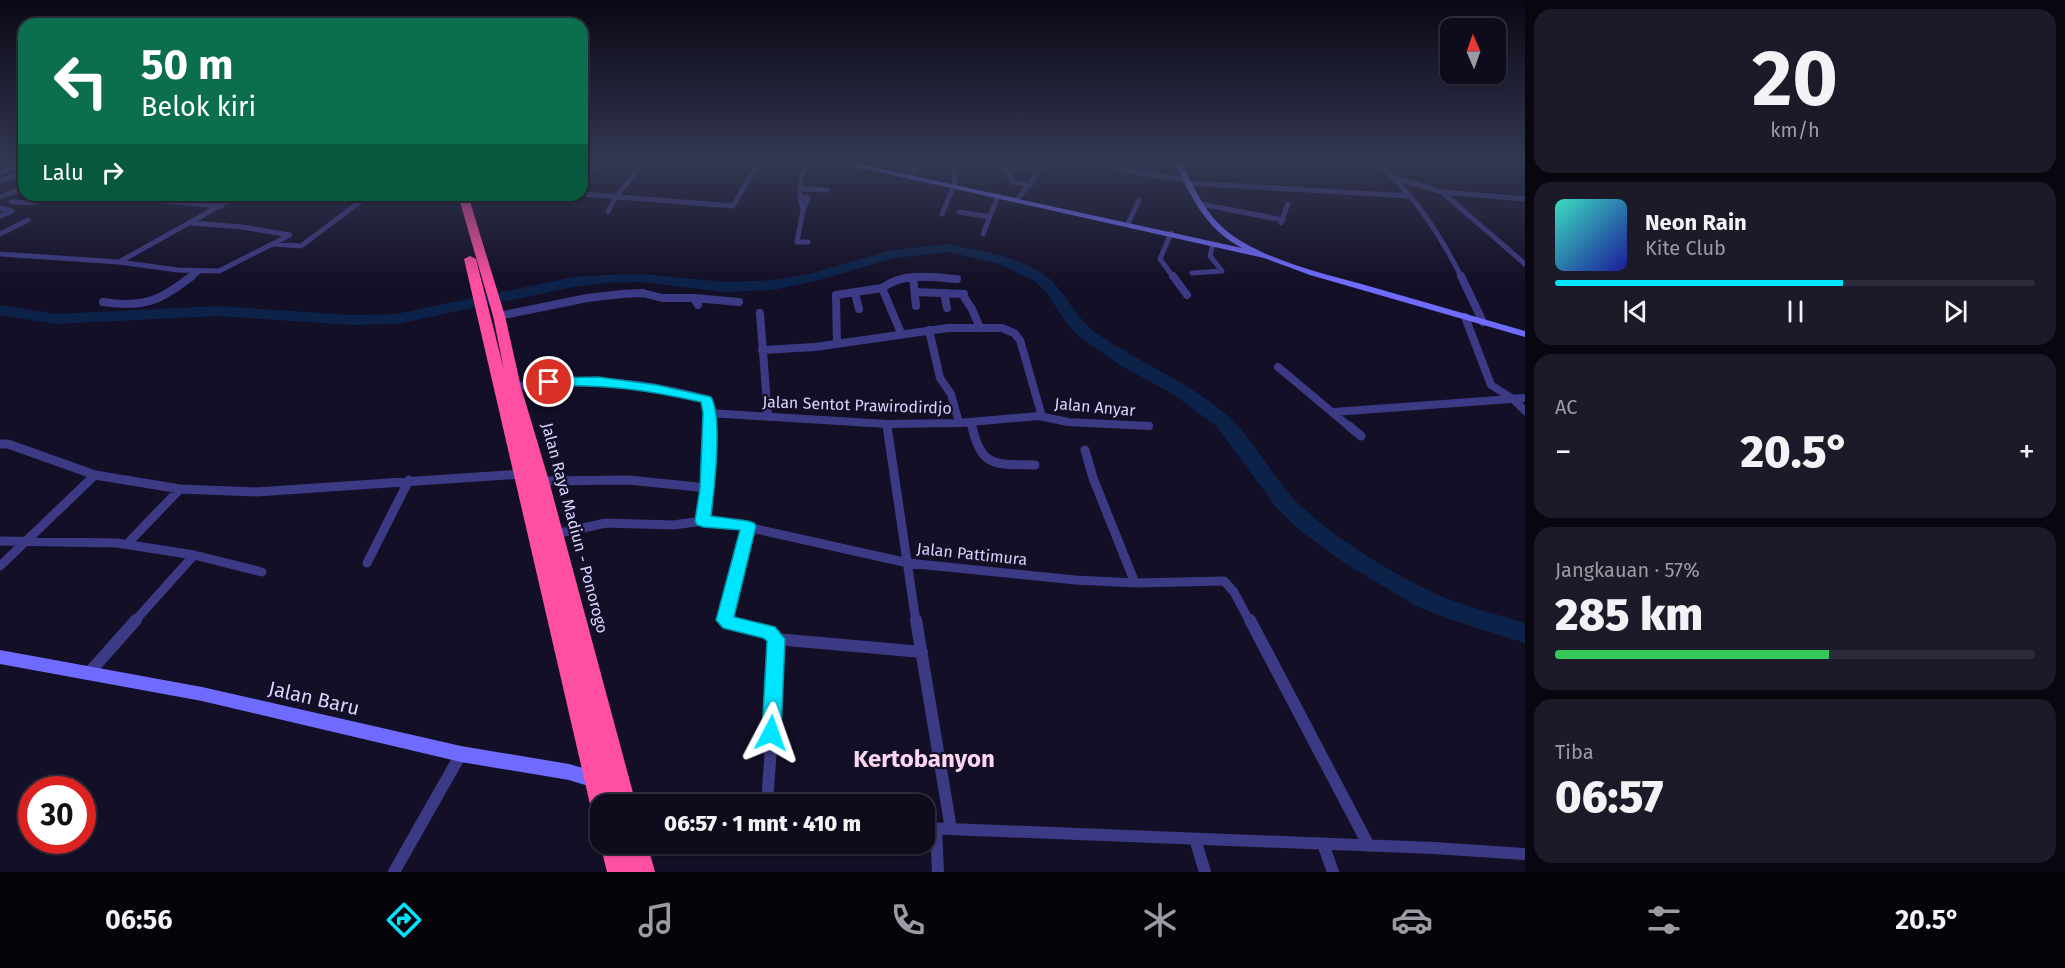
<!DOCTYPE html>
<html lang="id">
<head>
<meta charset="utf-8">
<style>
  :root { --surface:#0e0b1c; --page:#1c1929; --text:#f1f3f6; --muted:#9b9ba3; --line:#2e2b3b; --accent:#00e5ff }
  body { margin:0; font-family:"Fira Sans",sans-serif; background:var(--page); color:var(--text); height:100vh; display:flex; flex-direction:column; font-size:22px; white-space:nowrap }
  * { box-sizing:border-box; margin:0 }
  p { font-size:20px; color:var(--muted) }
  .icon { flex:none; width:33px; height:33px; fill:none; stroke:currentColor; stroke-width:2; stroke-linecap:round; stroke-linejoin:round }
  .map { position:relative; flex:1; overflow:hidden }
  .drawer { display:flex; flex-direction:column; gap:9px; padding:9px; background:#08060f; width:540px }
  .drawer>* { flex:none }
  .hud { position:absolute; left:18px; top:18px; width:570px; height:183px; border-radius:18px; box-shadow:0 2px 4px #0004,0 0 0 2px var(--line); background:#0b6e4f; color:#fff; overflow:hidden }
  .needle { width:39px; rotate:358deg }
  .controls { position:absolute; left:1440px; top:18px; display:grid; gap:12px }
  .controls a { display:grid; place-items:center; width:66px; height:66px; border-radius:12px; background:var(--surface); box-shadow:0 2px 4px #0004,0 0 0 2px var(--line); font-size:30px }
  .speed { position:absolute; left:18px; top:776px; display:flex; gap:12px; font-size:30px; font-weight:700; text-align:center }
  .speed>* { display:grid; place-content:center; width:78px; height:78px; border-radius:50%; background:var(--surface); box-shadow:0 2px 4px #0004,0 0 0 2px var(--line); line-height:1 }
  .speed .limit { border:9px solid #d22; background:#fff; color:#111 }
  .pin { position:absolute; display:grid; place-items:center; width:51px; height:51px; color:#fff; margin:-26px; border:3px solid #fff; border-radius:50%; box-shadow:0 2px 6px #0007 }
  .me { position:absolute; width:66px; margin:-33px; rotate:4deg; stroke-linejoin:round; filter:drop-shadow(0 0 4px #0008) }
  .turn { display:flex; align-items:center; gap:21px; height:126px; padding:0 24px; font-size:27px }
  .turn .icon { width:78px; height:78px; stroke-width:2.5 }
  .turn b { display:block; font-size:42px; line-height:51px }
  .then { display:flex; align-items:center; height:57px; padding:0 24px; background:#0003; gap:12px; font-size:22px }
  .big { font-size:45px; font-weight:800; line-height:1.1 }
  .drawer .tile { flex:1; display:flex; flex-direction:column; justify-content:center; gap:9px; min-width:0; padding:0 21px; border-radius:18px; background:var(--page) }
  .drawer .dial { align-items:center; gap:0 }
  .dial b { font-size:78px; line-height:1 }
  .song { display:flex; align-items:center; gap:18px }
  .cover { width:72px; height:72px; border-radius:9px; background:linear-gradient(135deg,hsl(170 70% 55%),hsl(240 70% 35%)) }
  .played { height:6px; border-radius:3px; background:linear-gradient(90deg,var(--accent) 60%,var(--line) 60%) }
  .keys { display:flex; justify-content:space-around; direction:ltr }
  .heat { display:flex; justify-content:space-between; align-items:center; font-size:33px; direction:ltr }
  .charge { height:9px; border-radius:4px; background:linear-gradient(90deg,#34c759 57%,var(--line) 0) }
  .trip { position:absolute; left:590px; top:794px; width:345px; height:60px; border-radius:18px; background:var(--surface); box-shadow:0 2px 4px #0004,0 0 0 2px var(--line); font-weight:800; line-height:60px; text-align:center }
  .dock { display:flex; height:96px; justify-content:space-around; align-items:center; background:#06040b; color:var(--muted) }
  .dock .icon { width:42px; height:42px }
  .dock .active { color:var(--accent) }
  .dock b { font-size:27px; color:var(--text) }
  main { display:flex; flex:1; min-height:0 }
  .map>svg:first-child { display:block }
  .lines { fill:none; stroke-linecap:round; stroke-linejoin:round }
  .river { fill:#0c2248; fill-rule:evenodd }
  .street-far3 { stroke:#3d3a85; stroke-width:5 }
  .street-far2 { stroke:#3d3a85; stroke-width:8 }
  .street-far1 { stroke:#3d3a85; stroke-width:9 }
  .street { stroke:#3d3a85; stroke-width:12 }
  .secondary { fill:#6f6bff; fill-rule:evenodd }
  .highway { fill:#ff4fa3; fill-rule:evenodd }
  .route { fill:#00e5ff; stroke:#0095a6; stroke-width:1.5 }
  .labels { text-anchor:middle; dominant-baseline:central; stroke-width:4.5; stroke-linejoin:round; paint-order:stroke }
  .street-label { font-size:16px; fill:#d9d4ff; stroke:#130f26 }
  .near-street-label { font-size:20px; fill:#d9d4ff; stroke:#130f26 }
  .near-quarter-label { font-size:24px; font-weight:bold; fill:#ffd6f0; stroke:#130f26 }
</style>
</head>
<body>
<main>
<div class="map">
<svg width="1525" height="872" viewBox="0 0 1525 872">
  <rect width="100%" height="100%" fill="#130f26"/>
  <g class="lines">
    <path class="river" d="M 949,244 C 983,252 1028,257 1054,283 C 1069,299 1077,319 1095,332 C 1137,362 1192,383 1229,417 C 1253,439 1270,472 1291,496 C 1323,531 1391,573 1434,593 C 1463,606 1495,614 1525,623 L 1525,643 L 1451,620 L 1416,606 L 1343,562 L 1299,530 L 1276,507 L 1216,426 L 1173,394 L 1123,367 L 1081,338 L 1068,325 L 1046,292 L 1036,282 L 999,264 L 949,252 L 894,258 L 816,281 L 773,290 L 725,292 L 641,282 L 606,283 L 574,287 L 396,324 L 351,325 L 218,316 L 55,324 L 0,315 L 0,305 L 55,314 L 218,306 L 351,315 L 396,314 L 574,277 L 606,275 L 641,274 L 725,282 L 773,280 L 809,274 L 892,250 Z"/>
    <path class="street-far3" d="M 808,160 L 801,176 L 800,197 L 803,210 L 797,242 L 808,242
      M 1088,160 L 1139,173 L 1187,180
      M 1372,160 C 1412,189 1440,235 1462,278
      M 1000,161 L 1013,182 L 1030,185
      M 582,166 L 596,168
      M 1004,167 L 1040,169 L 1017,200
      M 0,173 L 24,164
      M 909,177 L 920,160
      M 1392,177 L 1442,192 L 1525,264
      M 583,179 L 604,160
      M 0,181 L 24,172
      M 1189,183 L 1409,196
      M 800,189 L 827,190
      M 1443,192 L 1525,199
      M 582,194 L 733,206 L 760,160
      M 93,195 L 221,206
      M 239,195 L 119,262 L 178,270 L 219,271 L 290,235
      M 0,197 L 24,188
      M 800,197 L 808,198 L 803,210
      M 11,202 L 33,203 L 53,195
      M 1201,204 L 1283,220
      M 0,208 L 12,211 L 0,216
      M 608,212 L 616,196 L 635,174
      M 959,212 L 990,217
      M 942,214 L 955,183 L 952,160
      M 193,223 L 242,227 L 290,235
      M 1281,223 L 1288,204
      M 1128,224 L 1139,200
      M 1171,233 L 1160,259 L 1174,278
      M 0,234 L 28,220
      M 983,234 L 998,196
      M 273,244 L 301,246 L 369,195
      M 0,254 L 119,262
      M 1192,273 L 1222,271 L 1210,256 L 1213,244
      M 191,278 L 199,271
      M 907,278 L 937,278"/>
    <path class="street-far2" d="M 1173,276 L 1187,295
      M 1461,276 L 1483,322
      M 913,277 L 916,306
      M 915,292 L 964,294
      M 855,293 L 859,309
      M 944,293 L 947,308
      M 962,294 L 972,309 L 980,328
      M 694,298 L 739,302
      M 103,302 C 144,308 160,301 192,276
      M 760,313 L 768,417
      M 499,316 L 587,298 L 622,294 L 643,293 L 662,298 L 694,298 L 698,305
      M 1465,317 L 1491,385 L 1513,399 L 1525,411
      M 929,330 L 940,378 L 951,394 L 959,423
      M 901,333 L 882,288 C 904,272 931,277 957,279
      M 837,344 L 836,295 L 882,288
      M 762,350 L 815,347 L 948,328 L 1002,328 L 1014,333 L 1020,340 L 1041,413 L 1039,416
      M 1278,367 L 1351,428
      M 514,387 C 580,375 643,382 707,399 L 710,428
      M 1334,412 L 1525,398
      M 709,413 L 887,424 L 959,423 L 1039,416
      M 1039,416 L 1068,422 L 1149,426
      M 971,422 L 972,428
      M 887,424 L 888,428"/>
    <path class="street-far1" d="M 710,426 L 703,521 L 725,522 L 908,563 L 1075,580 L 1135,583 L 1224,581 L 1234,592 L 1250,622
      M 887,426 L 916,622
      M 972,426 C 981,469 997,464 1035,465
      M 1349,426 L 1361,436
      M 0,444 L 8,444 L 95,475 L 180,489 L 256,492 L 521,474
      M 1085,450 L 1093,478 L 1135,583
      M 540,481 L 629,480 L 707,488
      M 555,534 L 606,523 L 673,525 L 703,521
      M 0,541 L 117,543 L 194,555 L 134,622
      M 128,543 L 180,489
      M 194,555 L 262,572
      M 367,563 L 409,480
      M 0,566 L 95,475
      M 728,622 L 725,620 L 748,527"/>
    <path class="street" d="M 726,620 C 742,631 768,621 778,644 L 767,804
      M 916,620 L 951,829
      M 1250,620 L 1369,846
      M 776,639 L 922,652
      M 88,674 L 136,620
      M 924,828 L 1434,848 L 1525,854
      M 936,829 L 938,872
      M 1195,839 L 1205,872
      M 1323,844 L 1333,872
      M 394,872 L 461,754"/>
    <path class="secondary" d="M 826,160 L 841,160 L 1242,248 C 1204,228 1192,197 1173,160 L 1180,160 C 1192,183 1202,208 1221,226 C 1256,259 1326,274 1372,287 C 1423,302 1474,316 1525,331 L 1525,337 L 1310,275 L 1264,258 Z
      M 0,650 L 202,687 L 461,746 L 569,764 L 604,774 L 607,780 L 604,786 L 598,789 L 569,780 L 461,762 L 202,701 L 0,664 Z"/>
    <path class="highway" d="M 458,195 L 468,195 L 505,316 L 521,387 L 549,481 L 636,804 L 600,804 L 600,814 L 594,812 L 590,804 L 464,259 L 470,256 L 476,259 L 504,370 L 493,316 Z
      M 600,843 L 647,843 L 655,872 L 607,872 Z"/>
  </g>
  <linearGradient id="sky" x2="0" y2="1"><stop stop-color="#0a0815"/><stop offset="0.57" stop-color="#333752"/><stop offset="1" stop-color="#333752" stop-opacity="0"/></linearGradient>
  <rect width="1525" height="283" fill="url(#sky)"/>
  <path class="route" d="M 598,377 L 657,385 L 711,397 C 723,418 714,490 711,516 L 748,521 L 754,523 L 756,526 L 734,617 L 775,627 L 785,639 L 781,733 L 778,739 L 771,742 L 765,739 L 762,733 L 767,641 L 763,638 L 723,628 L 716,620 L 740,530 L 703,527 L 697,525 L 695,521 L 700,488 L 703,413 L 701,402 C 647,390 605,384 549,386 L 543,382 L 549,378 Z"/>
  <g class="labels">
    <g class="street-label">
      <text transform="translate(857 405) rotate(2)">Jalan Sentot Prawirodirdjo</text>
      <text transform="translate(1095 407) rotate(5)">Jalan Anyar</text>
      <text transform="translate(575 528) rotate(75)">Jalan Raya Madiun - Ponorogo</text>
      <text transform="translate(972 554) rotate(6)">Jalan Pattimura</text>
    </g>
    <g class="near-street-label">
      <text transform="translate(314 698) rotate(13)">Jalan Baru</text>
    </g>
    <g class="near-quarter-label">
      <text x="924" y="759">Kertobanyon</text>
    </g>
  </g>
</svg>
<div class="controls">
<a><svg class="needle" viewBox="-14 -14 28 28"><path d="M0-13l5 13h-10z" fill="#e53935"/><path d="M0 13l5-13h-10z" fill="#9b9ba3"/></svg></a>
</div>
<div class="speed"><div class="limit">30</div></div>
<div class="pin" style="left:549px;top:382px;background:#d93025"><svg class="icon" aria-label="arrive" viewBox="0 0 24 24"><path d="M6 21V4h12l-3 4 3 4H6"/></svg></div>
<svg class="me" style="left:771px;top:733px" viewBox="-20 -20 40 40"><path d="M0-17L14 15 0 8-14 15z" fill="#00e5ff" stroke="#fff" stroke-width="4"/></svg>
<div class="trip">06:57 · 1 mnt · 410 m</div>
<div class="hud">
<div class="turn"><svg class="icon" aria-label="left" viewBox="0 0 24 24"><path d="M17 20v-9H6M10 6l-5 5 5 5"/></svg><div><b>50 m</b>Belok kiri</div></div>
<div class="then">Lalu<svg class="icon" aria-label="right" viewBox="0 0 24 24"><path d="M7 20v-9h11M14 6l5 5-5 5"/></svg></div>
</div>
</div>
<section class="drawer">
<div class="tile dial"><b>20</b><p>km/h</p></div>
<div class="tile">
<div class="song"><i class="cover"></i><div><b>Neon Rain</b><p>Kite Club</p></div></div>
<div class="played"></div>
<div class="keys"><svg class="icon" aria-label="previous" viewBox="0 0 24 24"><path d="M18 5L8 12l10 7zM5 5v14"/></svg><svg class="icon" aria-label="pause" viewBox="0 0 24 24"><path d="M8 5v14M16 5v14"/></svg><svg class="icon" aria-label="next" viewBox="0 0 24 24"><path d="M6 5l10 7-10 7zM19 5v14"/></svg></div>
</div>
<div class="tile"><p>AC</p>
<div class="heat"><a>−</a><b class="big">20.5°</b><a>+</a></div>
</div>
<div class="tile"><p>Jangkauan · 57%</p><b class="big">285 km</b><div class="charge"></div></div>
<div class="tile"><p>Tiba</p><b class="big">06:57</b></div>
</section>
</main>
<nav class="dock">
<b>06:56</b>
<svg class="icon active" aria-label="directions" viewBox="0 0 24 24"><path d="M12 3l9 9-9 9-9-9zM9 14v-3h6M13 9l2 2-2 2"/></svg>
<svg class="icon" aria-label="music" viewBox="0 0 24 24"><path d="M9 18V5l10-2v13"/><circle cx="6" cy="18" r="3"/><circle cx="16" cy="16" r="3"/></svg>
<svg class="icon" aria-label="phone" viewBox="0 0 24 24"><path d="M5 4h4l2 5-3 2q2 4 5 5l2-3 5 2v4C11 20 4 13 5 4z"/></svg>
<svg class="icon" aria-label="climate" viewBox="0 0 24 24"><path d="M12 3v18M4 7l16 10M4 17L20 7"/></svg>
<svg class="icon" aria-label="car" viewBox="0 0 24 24"><path d="M5 17H2v-5l4-1 3-4h7l3 4 3 1v5h-3M9 17h6M6 11h13"/><circle cx="7" cy="17" r="2"/><circle cx="17" cy="17" r="2"/></svg>
<svg class="icon" aria-label="filters" viewBox="0 0 24 24"><path d="M4 7h16M4 17h16"/><circle cx="9" cy="7" r="2"/><circle cx="15" cy="17" r="2"/></svg>
<b>20.5°</b>
</nav>
</body>
</html>
